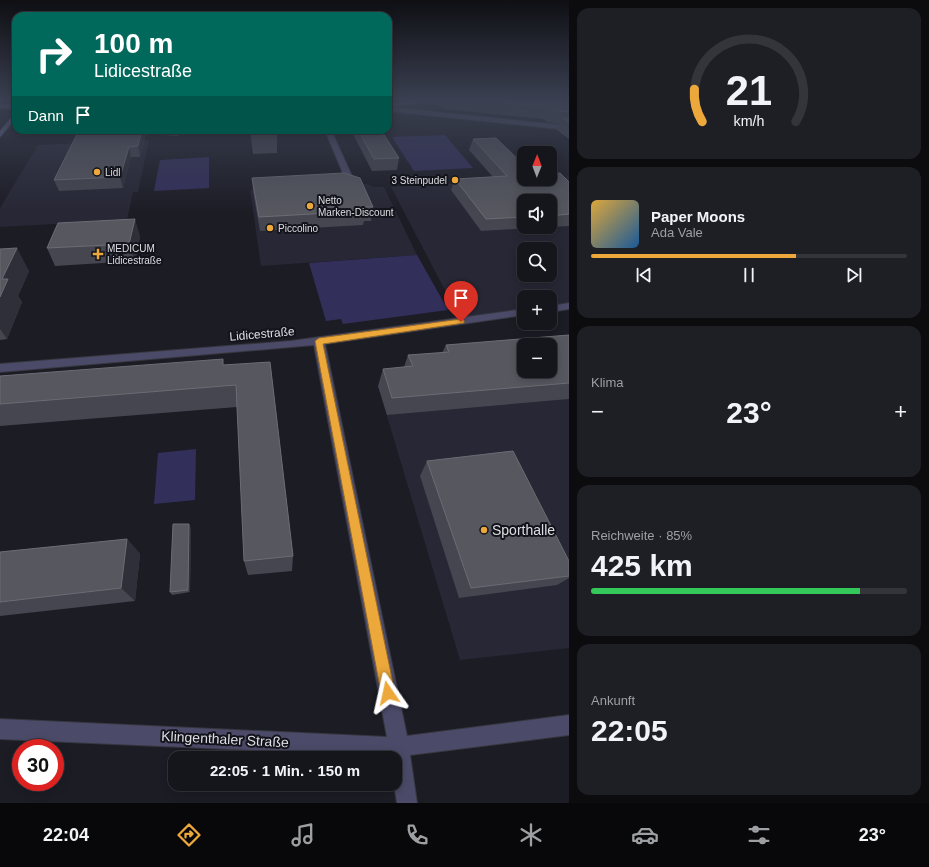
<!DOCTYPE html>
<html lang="de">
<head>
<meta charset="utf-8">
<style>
  :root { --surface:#15151c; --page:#1e1e25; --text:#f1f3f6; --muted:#9d9fa3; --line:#34343b; --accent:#eda83b }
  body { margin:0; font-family:Arial,sans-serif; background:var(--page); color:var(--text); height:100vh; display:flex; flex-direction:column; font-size:15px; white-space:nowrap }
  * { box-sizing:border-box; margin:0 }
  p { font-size:13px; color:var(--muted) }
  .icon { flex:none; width:22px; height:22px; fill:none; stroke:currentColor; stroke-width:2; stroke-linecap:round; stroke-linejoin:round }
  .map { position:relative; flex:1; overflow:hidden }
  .sheet { display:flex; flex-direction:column; gap:8px; padding:8px; background:#0c0c0f; width:360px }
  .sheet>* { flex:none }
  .top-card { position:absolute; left:12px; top:12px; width:380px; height:122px; border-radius:12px; box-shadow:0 2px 10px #0003,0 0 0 1px var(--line); background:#00695c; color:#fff; overflow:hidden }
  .needle { width:26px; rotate:1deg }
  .tools { position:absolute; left:517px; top:146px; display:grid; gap:8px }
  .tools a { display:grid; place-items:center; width:40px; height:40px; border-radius:8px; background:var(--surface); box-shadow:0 2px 10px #0003,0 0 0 1px var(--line); font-size:20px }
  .speed { position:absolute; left:12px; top:739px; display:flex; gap:8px; font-size:20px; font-weight:700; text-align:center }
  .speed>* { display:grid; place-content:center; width:52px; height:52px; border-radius:50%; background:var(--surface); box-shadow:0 2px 10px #0003,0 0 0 1px var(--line); line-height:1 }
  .speed .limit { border:6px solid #d22; background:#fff; color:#111 }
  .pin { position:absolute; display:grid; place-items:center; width:34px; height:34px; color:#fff; margin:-41px -17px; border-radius:50% 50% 50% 0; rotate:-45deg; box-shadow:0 0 4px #0007 }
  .pin .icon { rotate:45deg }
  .me { position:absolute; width:44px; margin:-22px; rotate:349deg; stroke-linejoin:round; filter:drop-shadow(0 0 3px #0008) }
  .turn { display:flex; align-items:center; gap:14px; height:84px; padding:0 16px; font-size:18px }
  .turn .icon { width:52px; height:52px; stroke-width:2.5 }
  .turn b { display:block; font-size:28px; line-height:34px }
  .then { display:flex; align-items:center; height:38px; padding:0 16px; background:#0003; gap:8px; font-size:15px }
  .big { font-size:30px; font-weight:800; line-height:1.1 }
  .sheet .card { flex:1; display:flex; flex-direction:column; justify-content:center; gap:6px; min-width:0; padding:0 14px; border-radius:12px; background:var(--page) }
  .sheet .dial { align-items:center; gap:0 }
  .dial svg { height:104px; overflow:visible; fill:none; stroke:var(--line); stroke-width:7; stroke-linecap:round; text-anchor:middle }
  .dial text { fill:var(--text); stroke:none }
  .song { display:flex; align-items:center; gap:12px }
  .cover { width:48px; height:48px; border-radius:6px; background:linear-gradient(135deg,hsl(40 70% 55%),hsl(210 70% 35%)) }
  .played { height:4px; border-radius:2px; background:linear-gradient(90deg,var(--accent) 65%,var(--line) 65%) }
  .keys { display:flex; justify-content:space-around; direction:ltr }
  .heat { display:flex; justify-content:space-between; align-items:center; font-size:22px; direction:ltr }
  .charge { height:6px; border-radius:3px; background:linear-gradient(90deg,#34c759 85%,var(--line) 0) }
  .trip { position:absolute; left:168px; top:751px; width:234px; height:40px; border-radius:12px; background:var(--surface); box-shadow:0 2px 10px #0003,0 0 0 1px var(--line); font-weight:800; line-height:40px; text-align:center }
  .tab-bar { display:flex; height:64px; justify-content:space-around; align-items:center; background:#08080b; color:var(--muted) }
  .tab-bar .icon { width:28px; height:28px }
  .tab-bar .selected { color:var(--accent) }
  .tab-bar b { font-size:18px; color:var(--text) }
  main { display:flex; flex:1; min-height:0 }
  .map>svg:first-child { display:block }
  .built { fill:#272735; fill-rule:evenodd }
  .green { fill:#332f5b }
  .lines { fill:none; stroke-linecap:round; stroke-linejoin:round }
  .minor-casing { stroke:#373740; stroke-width:2 }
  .secondary-casing { stroke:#373740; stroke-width:2 }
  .minor { fill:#4b4a68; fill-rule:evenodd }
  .secondary { fill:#646393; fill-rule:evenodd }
  .wall { fill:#45464f }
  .shaded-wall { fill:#2e2f38 }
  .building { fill:#56575f; stroke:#6b6c74; fill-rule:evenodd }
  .route { fill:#eda83b; stroke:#9a6d26 }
  .poi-dot { fill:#eda83b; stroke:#13131b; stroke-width:1.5 }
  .labels { text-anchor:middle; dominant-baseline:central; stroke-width:4; stroke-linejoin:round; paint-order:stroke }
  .far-poi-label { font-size:10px; fill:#dedee4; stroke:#13131b; text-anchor:start }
  .street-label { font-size:12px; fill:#dedee4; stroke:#13131b }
  .near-poi-label { font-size:14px; fill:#dedee4; stroke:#13131b; text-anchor:start }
  .near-street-label { font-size:14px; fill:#dedee4; stroke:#13131b }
</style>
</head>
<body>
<main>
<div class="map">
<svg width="569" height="803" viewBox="0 0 569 803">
  <rect width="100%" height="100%" fill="#1c1c25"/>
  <path class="built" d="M 149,140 L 138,192 L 133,192 L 127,220 L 0,227 L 0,208 L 38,145 Z
    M 569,177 L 569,306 L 550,309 L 550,297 L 524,297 L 524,312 L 461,321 L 391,187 ZM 524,201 L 550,201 L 550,227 L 524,227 ZM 524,249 L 550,249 L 550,275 L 524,275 Z
    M 367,184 L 374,187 L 384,187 L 417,255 L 261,266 L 250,190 Z
    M 569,370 L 569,648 L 460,660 L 378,386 Z"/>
  <path class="green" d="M 445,135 L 473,168 L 414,171 L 392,137 Z
    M 209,157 L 209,188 L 154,191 L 160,160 Z
    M 417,255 L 448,310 L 343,324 L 341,319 L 326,321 L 309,263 Z
    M 196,449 L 195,500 L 154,504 L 158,453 Z"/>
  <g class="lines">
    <defs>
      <path id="minor" d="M 388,107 L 569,126 L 569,130 L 388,111 Z
        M 325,130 L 331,130 L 355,183 L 354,185 L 347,183 Z
        M 569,303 L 569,309 L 550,312 L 550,306 Z
        M 524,309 L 524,315 L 325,344 L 407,736 L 569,715 L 569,735 L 410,755 L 417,803 L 397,803 L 394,784 L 395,758 L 391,758 L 390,756 L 0,739 L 0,719 L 387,737 L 314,345 L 0,372 L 0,364 L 291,341 Z"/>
      <path id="secondary" d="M 426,100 L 441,100 L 388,107 L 388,103 Z
        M 0,104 L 16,105 L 16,109 L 0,108 Z
        M 16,112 L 16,118 L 0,137 L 0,131 Z"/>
    </defs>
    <use href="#minor" class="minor-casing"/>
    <use href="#secondary" class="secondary-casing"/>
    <use href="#minor" class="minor"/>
    <use href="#secondary" class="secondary"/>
  </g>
  <path class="wall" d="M 0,100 L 16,100 L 16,103 L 0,102 Z
    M 435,100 L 569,100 L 569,139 L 557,130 L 560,124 L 547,122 L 543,119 L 445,109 L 434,102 Z
    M 79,130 L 183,130 L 178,136 L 146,134 L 140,157 L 131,157 L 123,188 L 59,191 L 54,180 Z
    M 193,130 L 211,130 L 210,131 Z
    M 250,130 L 276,130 L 277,133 L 277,153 L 253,154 Z
    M 351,130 L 381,130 L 399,158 L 397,170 L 372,171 Z
    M 473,139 L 524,179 L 569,182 L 569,226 L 550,227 L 550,201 L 524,201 L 524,227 L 548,227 L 481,231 L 451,190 L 455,179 L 493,177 L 469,150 Z
    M 252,178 L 373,207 L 371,221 L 364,221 L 363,225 L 260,231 L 253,191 Z
    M 140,236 L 135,261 L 55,266 L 47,248 Z
    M 0,249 L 29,271 L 18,296 L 22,302 L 7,339 L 0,340 Z
    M 569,335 L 569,399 L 387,415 L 378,386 L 383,369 L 404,367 L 408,355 L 442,353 L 446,345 Z
    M 270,362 L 293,556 L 292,571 L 248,575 L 244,561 L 237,407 L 0,426 L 0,376 L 224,365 Z
    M 427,461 L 569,561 L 569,578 L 557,585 L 459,598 L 420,476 Z
    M 191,528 L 190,592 L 172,595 L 170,592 Z
    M 127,539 L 140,554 L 135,601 L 0,616 L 0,552 Z"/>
  <path class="shaded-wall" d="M 142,130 L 145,130 L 146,134 L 140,157 L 138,146 Z
    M 177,130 L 183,130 L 178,136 Z
    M 129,147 L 131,157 L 123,188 L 120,177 Z
    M 135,219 L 140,236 L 135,261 L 129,244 Z
    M 17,248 L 29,271 L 18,296 L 22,302 L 7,339 L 0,329 L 0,297 L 2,279 Z
    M 189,524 L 191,528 L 190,592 L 188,590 Z
    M 127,539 L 140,554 L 135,601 L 121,588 Z"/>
  <path class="building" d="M 470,100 L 569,100 L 569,112 L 552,110 L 548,107 Z
    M 563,118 L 569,118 L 569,122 Z
    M 79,130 L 142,130 L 138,146 L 129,147 L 120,177 L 54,180 Z
    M 252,130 L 276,130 L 277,133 L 252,134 Z
    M 358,130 L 381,130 L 399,158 L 374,159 Z
    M 496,138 L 524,165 L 524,179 L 550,179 L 550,174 L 560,173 L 569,182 L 569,214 L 550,216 L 550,201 L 524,201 L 524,217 L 486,219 L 455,179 L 507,176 L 473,139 Z
    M 344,173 L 360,178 L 373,207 L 363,207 L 365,211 L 259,217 L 252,178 Z
    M 135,219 L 129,244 L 47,248 L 58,223 Z
    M 17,248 L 2,279 L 8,279 L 0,297 L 0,249 Z
    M 569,335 L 569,383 L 392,398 L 383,369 L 413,366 L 408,355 L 449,352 L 446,345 ZM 524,345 L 550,345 L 550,371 L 524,371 Z
    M 223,359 L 223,365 L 270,362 L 293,556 L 244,561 L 236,385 L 0,404 L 0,376 Z
    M 513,451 L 569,561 L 569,576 L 471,588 L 427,461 Z
    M 173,524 L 189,524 L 188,590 L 170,592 Z
    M 127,539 L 121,588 L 0,602 L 0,552 Z"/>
  <linearGradient id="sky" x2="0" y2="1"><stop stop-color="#0f0f14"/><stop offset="0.47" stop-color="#3a4051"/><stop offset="1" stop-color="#3a4051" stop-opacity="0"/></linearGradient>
  <rect width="569" height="212" fill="url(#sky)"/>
  <path class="route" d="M 461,319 L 464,320 L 464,323 L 323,344 L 395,693 L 393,698 L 388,700 L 383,698 L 381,693 L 315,341 L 319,338 Z"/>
  <g class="poi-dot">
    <circle cx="97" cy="172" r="4"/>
    <circle cx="455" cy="180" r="4"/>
    <circle cx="310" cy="206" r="4"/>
    <circle cx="270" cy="228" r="4"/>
    <path d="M96 248h4v4h4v4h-4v4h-4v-4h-4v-4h4z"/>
    <circle cx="484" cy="530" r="4"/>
  </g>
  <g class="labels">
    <g class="far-poi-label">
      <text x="105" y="172">Lidl</text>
      <text x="447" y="180" text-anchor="end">3 Steinpudel</text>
      <text x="318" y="200">Netto<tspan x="318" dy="12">Marken-Discount</tspan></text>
      <text x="278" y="228">Piccolino</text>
      <text x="107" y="248">MEDICUM<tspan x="107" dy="12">Lidicestraße</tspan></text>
    </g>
    <g class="street-label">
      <text transform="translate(262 334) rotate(-5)">Lidicestraße</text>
    </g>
    <g class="near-poi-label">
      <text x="492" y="530">Sporthalle</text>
    </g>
    <g class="near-street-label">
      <text transform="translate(225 739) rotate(3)">Klingenthaler Straße</text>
    </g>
  </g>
</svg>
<div class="tools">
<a><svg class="needle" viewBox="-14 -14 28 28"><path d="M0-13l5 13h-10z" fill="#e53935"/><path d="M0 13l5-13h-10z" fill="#9d9fa3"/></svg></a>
<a><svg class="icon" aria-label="sound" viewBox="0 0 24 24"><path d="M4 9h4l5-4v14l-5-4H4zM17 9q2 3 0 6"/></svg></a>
<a><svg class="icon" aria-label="search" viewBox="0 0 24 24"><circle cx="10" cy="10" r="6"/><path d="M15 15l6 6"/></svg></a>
<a>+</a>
<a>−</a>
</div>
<div class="speed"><div class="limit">30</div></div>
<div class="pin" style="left:461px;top:322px;background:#d93025"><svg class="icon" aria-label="arrive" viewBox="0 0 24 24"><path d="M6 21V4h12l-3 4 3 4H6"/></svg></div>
<svg class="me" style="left:388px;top:693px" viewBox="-20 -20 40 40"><path d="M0-17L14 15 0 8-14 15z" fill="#eda83b" stroke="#fff" stroke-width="4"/></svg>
<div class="trip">22:05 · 1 Min. · 150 m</div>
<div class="top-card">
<div class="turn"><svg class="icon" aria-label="right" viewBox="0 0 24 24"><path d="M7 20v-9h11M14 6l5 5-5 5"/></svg><div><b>100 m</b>Lidicestraße</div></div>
<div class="then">Dann<svg class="icon" aria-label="arrive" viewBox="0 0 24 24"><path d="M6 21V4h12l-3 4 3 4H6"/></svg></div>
</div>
</div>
<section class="sheet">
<div class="card dial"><svg viewBox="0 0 100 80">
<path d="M14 69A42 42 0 1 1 86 69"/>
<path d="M14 69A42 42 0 0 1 8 44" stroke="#eda83b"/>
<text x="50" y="56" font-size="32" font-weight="700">21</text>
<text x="50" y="72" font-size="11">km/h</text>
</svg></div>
<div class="card">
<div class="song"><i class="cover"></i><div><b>Paper Moons</b><p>Ada Vale</p></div></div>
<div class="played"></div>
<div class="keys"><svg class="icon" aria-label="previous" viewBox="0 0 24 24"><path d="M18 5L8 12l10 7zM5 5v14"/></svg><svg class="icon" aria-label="pause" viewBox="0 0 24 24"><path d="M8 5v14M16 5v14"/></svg><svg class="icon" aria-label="next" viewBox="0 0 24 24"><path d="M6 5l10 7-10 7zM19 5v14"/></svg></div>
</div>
<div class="card"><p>Klima</p>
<div class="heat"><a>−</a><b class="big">23°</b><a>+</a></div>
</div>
<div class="card"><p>Reichweite · 85%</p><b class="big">425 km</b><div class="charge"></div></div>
<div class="card"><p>Ankunft</p><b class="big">22:05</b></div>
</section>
</main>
<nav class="tab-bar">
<b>22:04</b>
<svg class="icon selected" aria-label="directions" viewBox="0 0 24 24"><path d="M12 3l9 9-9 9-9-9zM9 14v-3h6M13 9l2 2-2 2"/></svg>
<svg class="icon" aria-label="music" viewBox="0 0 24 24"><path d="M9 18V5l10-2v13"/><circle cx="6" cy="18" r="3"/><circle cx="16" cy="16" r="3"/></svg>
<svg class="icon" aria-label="phone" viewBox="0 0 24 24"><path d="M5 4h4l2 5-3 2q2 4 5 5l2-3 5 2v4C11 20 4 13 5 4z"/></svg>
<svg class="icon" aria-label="climate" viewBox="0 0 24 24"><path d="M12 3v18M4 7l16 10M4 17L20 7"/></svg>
<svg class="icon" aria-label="car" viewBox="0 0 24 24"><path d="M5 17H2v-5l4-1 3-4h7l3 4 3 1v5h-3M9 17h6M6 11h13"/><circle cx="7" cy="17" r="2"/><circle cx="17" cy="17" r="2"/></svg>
<svg class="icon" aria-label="filters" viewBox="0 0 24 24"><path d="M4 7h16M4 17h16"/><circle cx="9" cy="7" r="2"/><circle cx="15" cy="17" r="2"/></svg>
<b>23°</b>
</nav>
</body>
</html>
